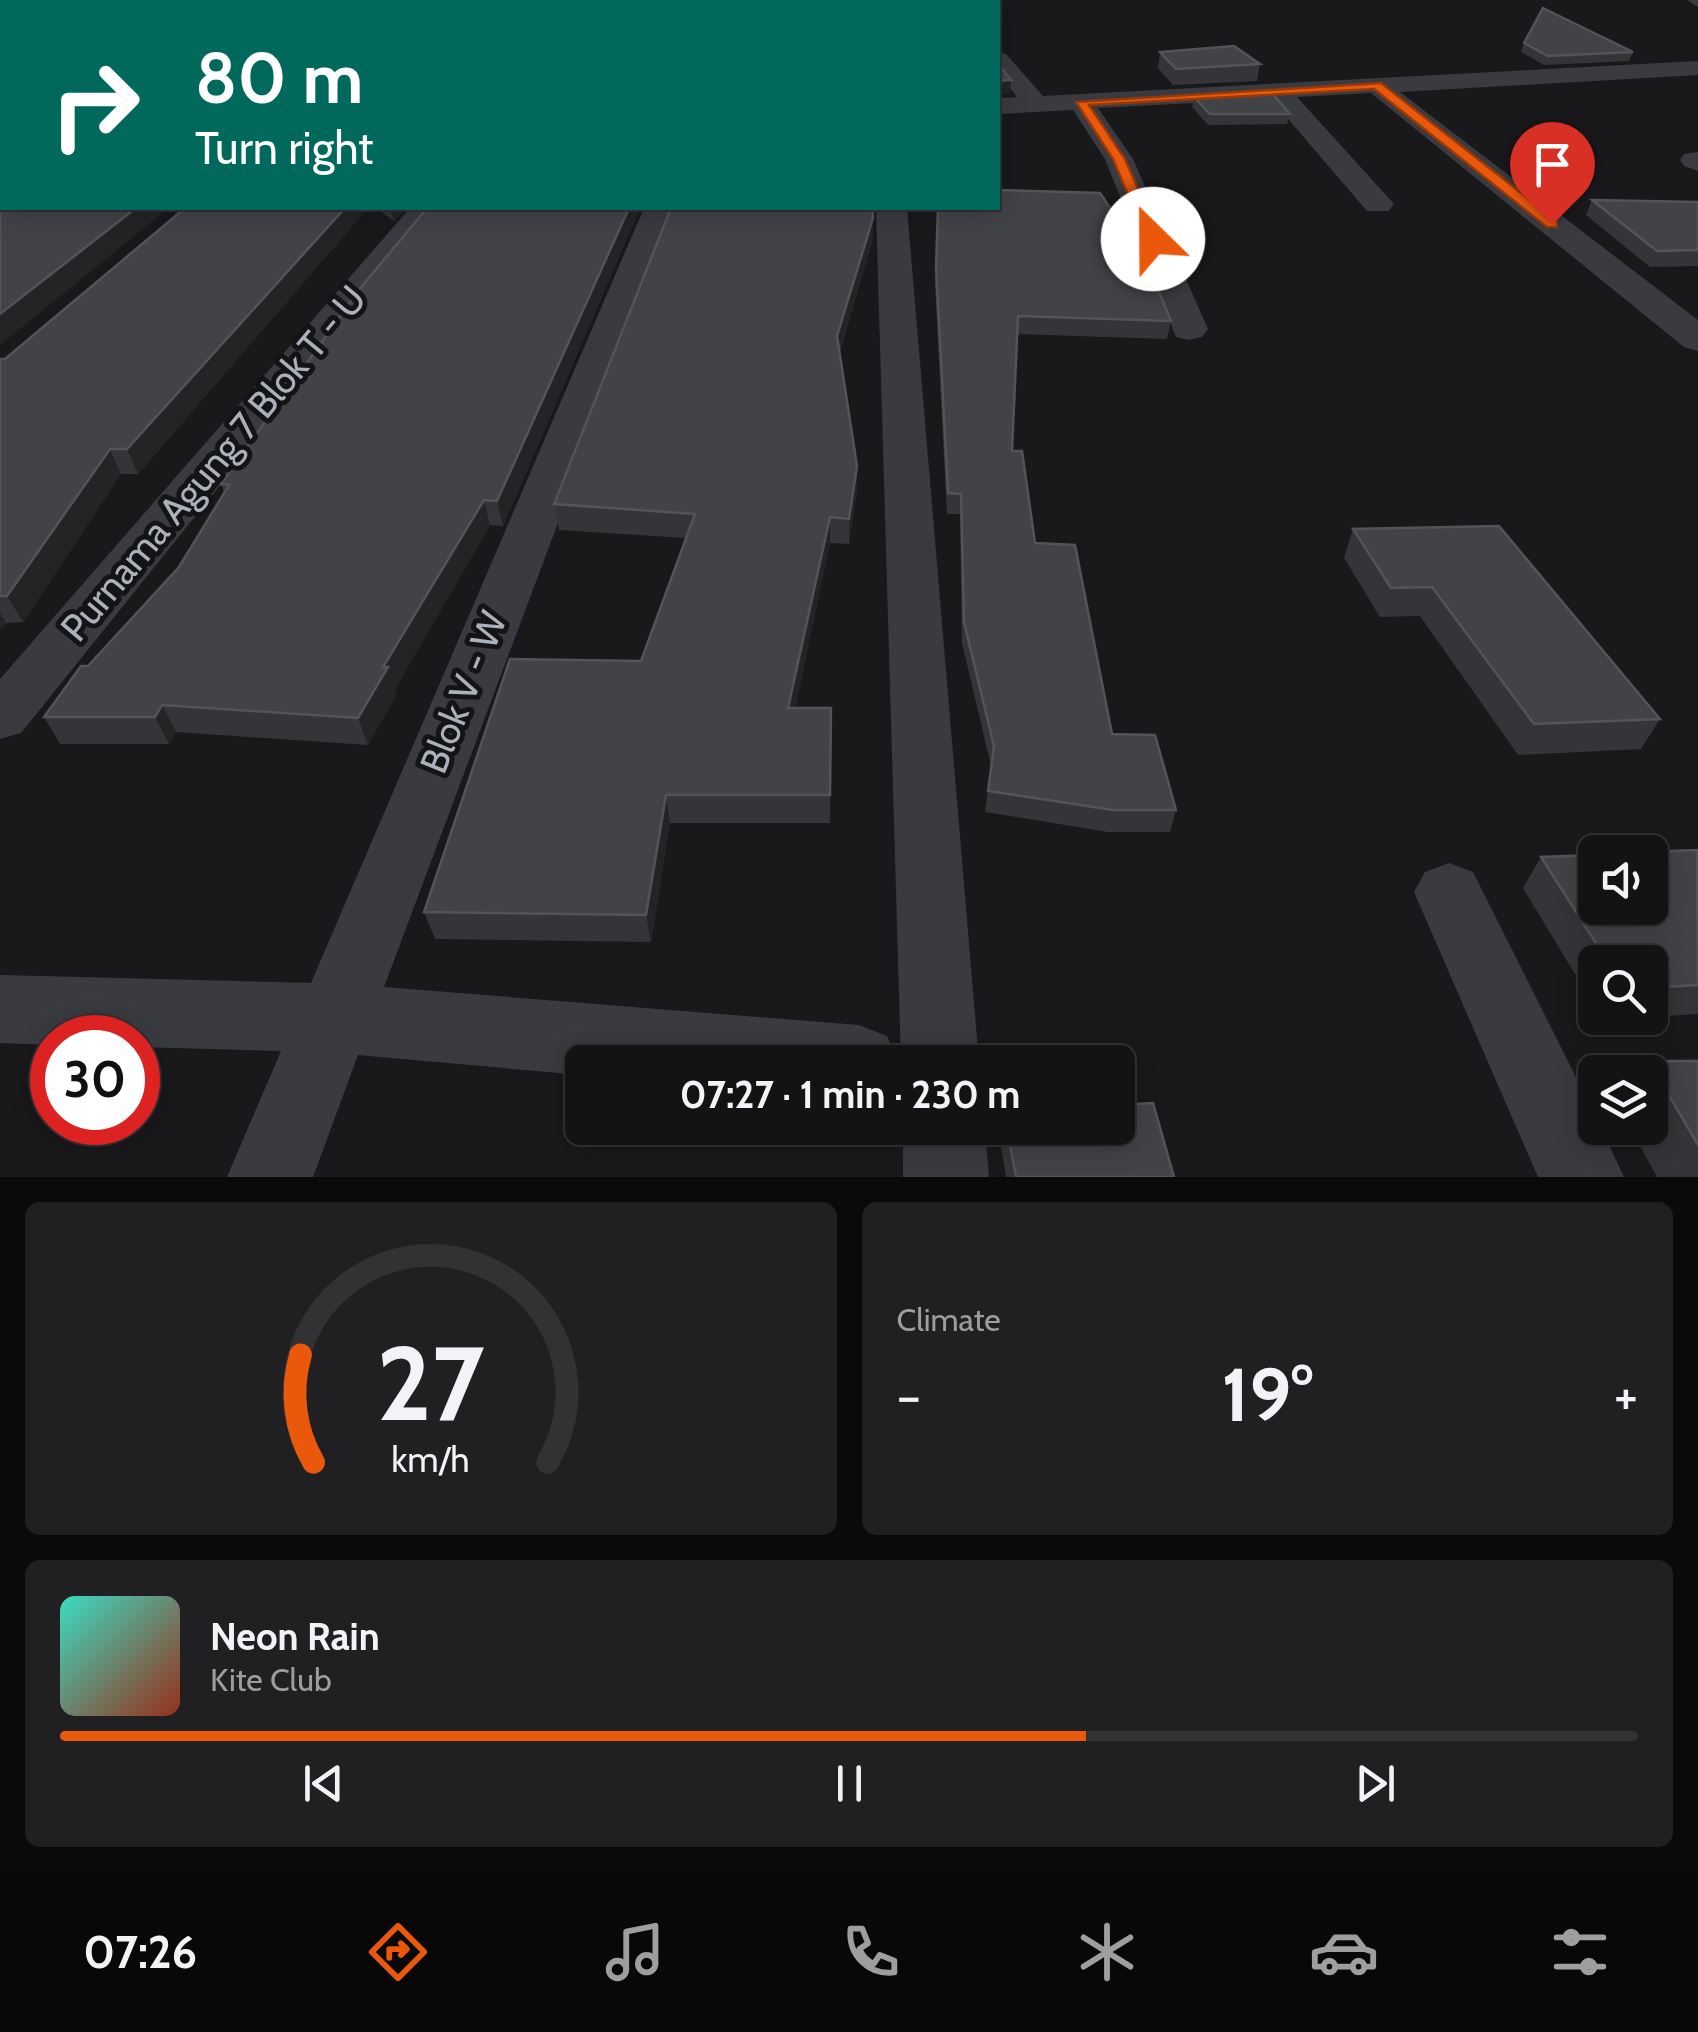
<!DOCTYPE html>
<html lang="en">
<head>
<meta charset="utf-8">
<style>
  :root { --surface:#131314; --page:#202022; --text:#f1f3f6; --muted:#9d9ea0; --line:#323234; --accent:#ea580c }
  body { margin:0; font-family:Cabin,sans-serif; background:var(--page); color:var(--text); height:100vh; display:flex; flex-direction:column; font-size:38px; white-space:nowrap }
  * { box-sizing:border-box; margin:0 }
  p { font-size:32px; color:var(--muted) }
  .icon { flex:none; width:55px; height:55px; fill:none; stroke:currentColor; stroke-width:2; stroke-linecap:round; stroke-linejoin:round }
  .map { position:relative; height:1177px; overflow:hidden }
  .side { display:flex; flex-direction:column; gap:25px; padding:25px; background:#0a0a0b; flex:1 }
  .side>* { flex:none }
  .banner { position:absolute; left:0px; top:0px; width:1000px; height:210px; box-shadow:0 5px 25px #0003,0 0 0 2px var(--line); background:#00695c; color:#fff; overflow:hidden }
  .controls { position:absolute; left:1578px; top:835px; display:grid; gap:20px }
  .controls a { display:grid; place-items:center; width:90px; height:90px; border-radius:15px; background:var(--surface); box-shadow:0 5px 25px #0003,0 0 0 2px var(--line); font-size:50px }
  .speed { position:absolute; left:30px; top:1015px; display:flex; gap:20px; font-size:50px; font-weight:700; text-align:center }
  .speed>* { display:grid; place-content:center; width:130px; height:130px; border-radius:50%; background:var(--surface); box-shadow:0 5px 25px #0003,0 0 0 2px var(--line); line-height:1 }
  .speed .limit { border:15px solid #d22; background:#fff; color:#111 }
  .pin { position:absolute; display:grid; place-items:center; width:85px; height:85px; color:#fff; margin:-102px -42px; border-radius:50% 50% 50% 0; rotate:-45deg; box-shadow:0 0 10px #0007 }
  .pin .icon { rotate:45deg }
  .me { position:absolute; width:110px; margin:-55px; rotate:337deg; stroke-linejoin:round; filter:drop-shadow(0 0 8px #0008) }
  .turn { display:flex; align-items:center; gap:35px; height:210px; padding:0 30px; font-size:45px }
  .turn .icon { width:130px; height:130px; stroke-width:2.5 }
  .turn b { display:block; font-size:70px; line-height:85px }
  .big { font-size:75px; font-weight:700; line-height:1.1 }
  .side .widget { flex:1; display:flex; flex-direction:column; justify-content:center; gap:15px; min-width:0; padding:0 35px; border-radius:15px; background:var(--page) }
  .side .dial { align-items:center; gap:0 }
  .dial svg { height:260px; overflow:visible; fill:none; stroke:var(--line); stroke-width:7; stroke-linecap:round; text-anchor:middle }
  .dial text { fill:var(--text); stroke:none }
  .song { display:flex; align-items:center; gap:30px }
  .cover { width:120px; height:120px; border-radius:15px; background:linear-gradient(135deg,hsl(170 70% 55%),hsl(10 70% 35%)) }
  .played { height:10px; border-radius:5px; background:linear-gradient(90deg,var(--accent) 65%,var(--line) 65%) }
  .keys { display:flex; justify-content:space-around; direction:ltr }
  .heat { display:flex; justify-content:space-between; align-items:center; font-size:55px; direction:ltr }
  .side .tiles { flex:1; display:grid; gap:25px; grid-template-columns:1fr 1fr }
  .widget:last-child { grid-column:span 2 }
  .trip { position:absolute; left:565px; top:1045px; width:570px; height:100px; border-radius:15px; background:var(--surface); box-shadow:0 5px 25px #0003,0 0 0 2px var(--line); font-weight:700; line-height:100px; text-align:center }
  .dock { display:flex; height:160px; justify-content:space-around; align-items:center; background:#080808; color:var(--muted) }
  .dock .icon { width:70px; height:70px }
  .dock .selected { color:var(--accent) }
  .dock b { font-size:45px; color:var(--text) }
  .map>svg:first-child { display:block }
  .lines { fill:none; stroke-linecap:round; stroke-linejoin:round }
  .minor { fill:#3a3b40; fill-rule:evenodd }
  .wall { fill:#353539 }
  .shaded-wall { fill:#242427 }
  .building { fill:#424347; stroke:#525459; stroke-width:2.5 }
  .route { fill:#ea580c; stroke:#983908; stroke-width:2.5 }
  .labels { text-anchor:middle; dominant-baseline:central; stroke-width:10; stroke-linejoin:round; paint-order:stroke }
  .street-label { font-size:38px; fill:#abb1bb; stroke:#141416 }
</style>
</head>
<body>
<div class="map">
<svg width="1698" height="1177" viewBox="0 0 1698 1177">
  <rect width="100%" height="100%" fill="#19191b"/>
  <g class="lines">
    <path class="minor" d="M 557,0 L 577,0 L 577,2 L 557,2 Z
      M 1687,0 L 1698,0 L 1698,7 Z
      M 998,52 L 1006,54 L 1043,96 L 1698,61 L 1698,75 L 1400,92 L 1698,320 L 1698,351 L 1684,347 L 1371,93 L 1297,97 L 1394,204 L 1389,211 L 1367,211 L 1271,99 L 1098,108 L 1133,159 L 1208,329 L 1202,337 L 1189,340 L 1176,337 L 1105,159 L 1073,110 L 998,114 L 998,98 L 1017,97 L 998,73 Z
      M 1698,152 L 1698,171 L 1684,166 L 1680,160 L 1684,154 Z
      M 410,208 L 443,208 L 21,733 L 0,739 L 0,679 Z
      M 644,208 L 676,208 L 384,987 L 859,1025 L 887,1036 L 898,1062 L 582,1062 L 582,1075 L 358,1055 L 313,1177 L 227,1177 L 281,1051 L 138,1047 L 138,1038 L 52,1038 L 52,1045 L 0,1043 L 0,975 L 311,983 Z
      M 876,208 L 907,208 L 979,1062 L 901,1062 Z
      M 1449,863 L 1473,872 L 1595,1115 L 1595,1128 L 1601,1128 L 1624,1177 L 1538,1177 L 1414,892 L 1425,872 Z
      M 903,1128 L 985,1128 L 989,1177 L 903,1177 Z"/>
  </g>
  <path class="wall" d="M 1524,43 L 1633,52 L 1629,61 L 1544,65 L 1521,52 Z
    M 1160,52 L 1260,64 L 1257,81 L 1173,85 L 1158,68 Z
    M 1194,97 L 1290,114 L 1287,124 L 1208,125 L 1192,107 Z
    M 1592,200 L 1698,202 L 1698,266 L 1650,267 L 1586,215 Z
    M 185,208 L 368,208 L 138,474 L 121,474 L 23,622 L 6,623 L 0,630 L 0,359 L 5,359 Z
    M 376,208 L 407,208 L 394,221 Z
    M 640,208 L 503,526 L 490,525 L 395,689 L 397,694 L 368,745 L 176,732 L 169,744 L 60,744 L 44,717 L 179,567 L 224,493 L 221,484 Z
    M 873,208 L 873,238 L 840,351 L 857,491 L 849,544 L 830,543 L 795,708 L 831,708 L 830,823 L 670,823 L 651,942 L 435,939 L 424,912 L 641,661 L 686,538 L 559,530 L 554,504 Z
    M 938,208 L 1171,321 L 1167,339 L 1017,334 L 1012,451 L 1035,543 L 1112,734 L 1176,810 L 1170,832 L 1108,832 L 985,812 L 991,766 L 962,643 L 960,514 L 947,514 L 935,284 Z
    M 1353,529 L 1660,719 L 1641,749 L 1518,755 L 1420,616 L 1380,617 L 1344,558 Z
    M 1698,851 L 1698,1014 L 1650,1017 L 1650,962 L 1595,962 L 1595,1007 L 1523,888 L 1541,857 Z
    M 1601,1018 L 1640,1018 L 1603,1020 Z
    M 1649,1061 L 1698,1061 L 1698,1177 L 1657,1177 L 1630,1128 L 1650,1128 L 1650,1072 L 1640,1072 Z
    M 1002,1128 L 1118,1128 L 1174,1177 L 1006,1177 L 1000,1141 Z"/>
  <path class="shaded-wall" d="M 1011,80 L 1010,94 L 998,95 L 998,81 Z
    M 136,208 L 169,208 L 0,345 L 0,314 Z
    M 345,208 L 368,208 L 138,474 L 127,449 Z
    M 390,208 L 407,208 L 394,221 Z
    M 629,208 L 640,208 L 503,526 L 497,501 Z
    M 873,218 L 873,238 L 837,359 L 837,336 Z
    M 110,449 L 121,474 L 23,622 L 7,596 Z
    M 857,466 L 857,491 L 849,544 L 849,519 Z
    M 484,500 L 490,525 L 395,689 L 397,694 L 368,745 L 358,718 L 383,667 Z
    M 830,517 L 830,543 L 790,735 L 788,708 Z
    M 0,613 L 6,623 L 0,630 Z
    M 162,705 L 176,732 L 169,744 L 155,717 Z
    M 666,795 L 670,823 L 651,942 L 646,915 Z"/>
  <path class="building" d="M 571,0 L 648,0 L 649,2 L 571,2 Z
    M 1543,8 L 1633,52 L 1548,56 L 1524,43 Z
    M 1234,46 L 1260,64 L 1176,69 L 1160,52 Z
    M 998,64 L 1011,80 L 998,81 Z
    M 1272,93 L 1290,114 L 1210,114 L 1194,97 Z
    M 2,177 L 2,208 L 136,208 L 0,314 L 0,179 Z
    M 998,190 L 1100,193 L 1128,234 L 1135,234 L 1171,321 L 1018,316 L 1012,451 L 1022,451 L 1035,543 L 1075,545 L 1112,734 L 1155,735 L 1176,810 L 1113,810 L 988,791 L 994,746 L 964,622 L 961,494 L 948,493 L 936,267 L 938,208 L 998,208 Z
    M 1592,200 L 1698,202 L 1698,250 L 1657,251 Z
    M 185,208 L 345,208 L 127,449 L 110,449 L 7,596 L 0,596 L 0,359 L 5,359 Z
    M 427,208 L 629,208 L 497,501 L 484,500 L 383,667 L 388,667 L 358,718 L 162,705 L 155,717 L 44,717 L 81,666 L 88,666 L 179,567 L 229,485 L 221,484 L 358,291 Z
    M 671,208 L 873,208 L 873,218 L 837,336 L 857,466 L 849,519 L 830,517 L 788,708 L 831,708 L 830,795 L 666,795 L 646,915 L 424,912 L 510,659 L 641,661 L 695,514 L 554,504 Z
    M 1499,526 L 1660,719 L 1534,724 L 1432,587 L 1391,588 L 1353,529 Z
    M 1697,850 L 1698,985 L 1650,988 L 1650,962 L 1608,962 L 1541,857 L 1595,855 L 1595,908 L 1650,908 L 1650,852 L 1642,852 Z
    M 1649,1061 L 1698,1061 L 1698,1145 Z
    M 1153,1103 L 1174,1177 L 1016,1177 L 1007,1128 L 1118,1128 L 1118,1105 Z"/>
  <path class="route" d="M 1381,83 L 1557,221 L 1557,227 L 1547,227 L 1374,89 L 1089,105 L 1125,159 L 1160,239 L 1148,242 L 1113,159 L 1076,102 Z"/>
  <g class="labels">
    <g class="street-label">
      <text transform="translate(213 463) rotate(-50)">Purnama Agung 7 Blok T - U</text>
      <text transform="translate(463 692) rotate(-68)">Blok V - W</text>
    </g>
  </g>
</svg>
<div class="controls">
<a><svg class="icon" aria-label="sound" viewBox="0 0 24 24"><path d="M4 9h4l5-4v14l-5-4H4zM17 9q2 3 0 6"/></svg></a>
<a><svg class="icon" aria-label="search" viewBox="0 0 24 24"><circle cx="10" cy="10" r="6"/><path d="M15 15l6 6"/></svg></a>
<a><svg class="icon" aria-label="layers" viewBox="0 0 24 24"><path d="M12 4l9 5-9 5-9-5zM3 14l9 5 9-5"/></svg></a>
</div>
<div class="speed"><div class="limit">30</div></div>
<div class="pin" style="left:1552px;top:224px;background:#d93025"><svg class="icon" aria-label="arrive" viewBox="0 0 24 24"><path d="M6 21V4h12l-3 4 3 4H6"/></svg></div>
<svg class="me" style="left:1153px;top:239px" viewBox="-20 -20 40 40"><circle r="19" fill="#fff"/><path d="M0-13L10 11 0 6-10 11z" fill="#ea580c"/></svg>
<div class="trip">07:27 · 1 min · 230 m</div>
<div class="banner">
<div class="turn"><svg class="icon" aria-label="right" viewBox="0 0 24 24"><path d="M7 20v-9h11M14 6l5 5-5 5"/></svg><div><b>80 m</b>Turn right</div></div>
</div>
</div>
<section class="side">
<div class="tiles">
<div class="widget dial"><svg viewBox="0 0 100 80">
<path d="M14 69A42 42 0 1 1 86 69"/>
<path d="M14 69A42 42 0 0 1 10 36" stroke="#ea580c"/>
<text x="50" y="56" font-size="32" font-weight="700">27</text>
<text x="50" y="72" font-size="11">km/h</text>
</svg></div>
<div class="widget"><p>Climate</p>
<div class="heat"><a>−</a><b class="big">19°</b><a>+</a></div>
</div>
<div class="widget">
<div class="song"><i class="cover"></i><div><b>Neon Rain</b><p>Kite Club</p></div></div>
<div class="played"></div>
<div class="keys"><svg class="icon" aria-label="previous" viewBox="0 0 24 24"><path d="M18 5L8 12l10 7zM5 5v14"/></svg><svg class="icon" aria-label="pause" viewBox="0 0 24 24"><path d="M8 5v14M16 5v14"/></svg><svg class="icon" aria-label="next" viewBox="0 0 24 24"><path d="M6 5l10 7-10 7zM19 5v14"/></svg></div>
</div>
</div>
</section>
<nav class="dock">
<b>07:26</b>
<svg class="icon selected" aria-label="directions" viewBox="0 0 24 24"><path d="M12 3l9 9-9 9-9-9zM9 14v-3h6M13 9l2 2-2 2"/></svg>
<svg class="icon" aria-label="music" viewBox="0 0 24 24"><path d="M9 18V5l10-2v13"/><circle cx="6" cy="18" r="3"/><circle cx="16" cy="16" r="3"/></svg>
<svg class="icon" aria-label="phone" viewBox="0 0 24 24"><path d="M5 4h4l2 5-3 2q2 4 5 5l2-3 5 2v4C11 20 4 13 5 4z"/></svg>
<svg class="icon" aria-label="climate" viewBox="0 0 24 24"><path d="M12 3v18M4 7l16 10M4 17L20 7"/></svg>
<svg class="icon" aria-label="car" viewBox="0 0 24 24"><path d="M5 17H2v-5l4-1 3-4h7l3 4 3 1v5h-3M9 17h6M6 11h13"/><circle cx="7" cy="17" r="2"/><circle cx="17" cy="17" r="2"/></svg>
<svg class="icon" aria-label="filters" viewBox="0 0 24 24"><path d="M4 7h16M4 17h16"/><circle cx="9" cy="7" r="2"/><circle cx="15" cy="17" r="2"/></svg>
</nav>
</body>
</html>
